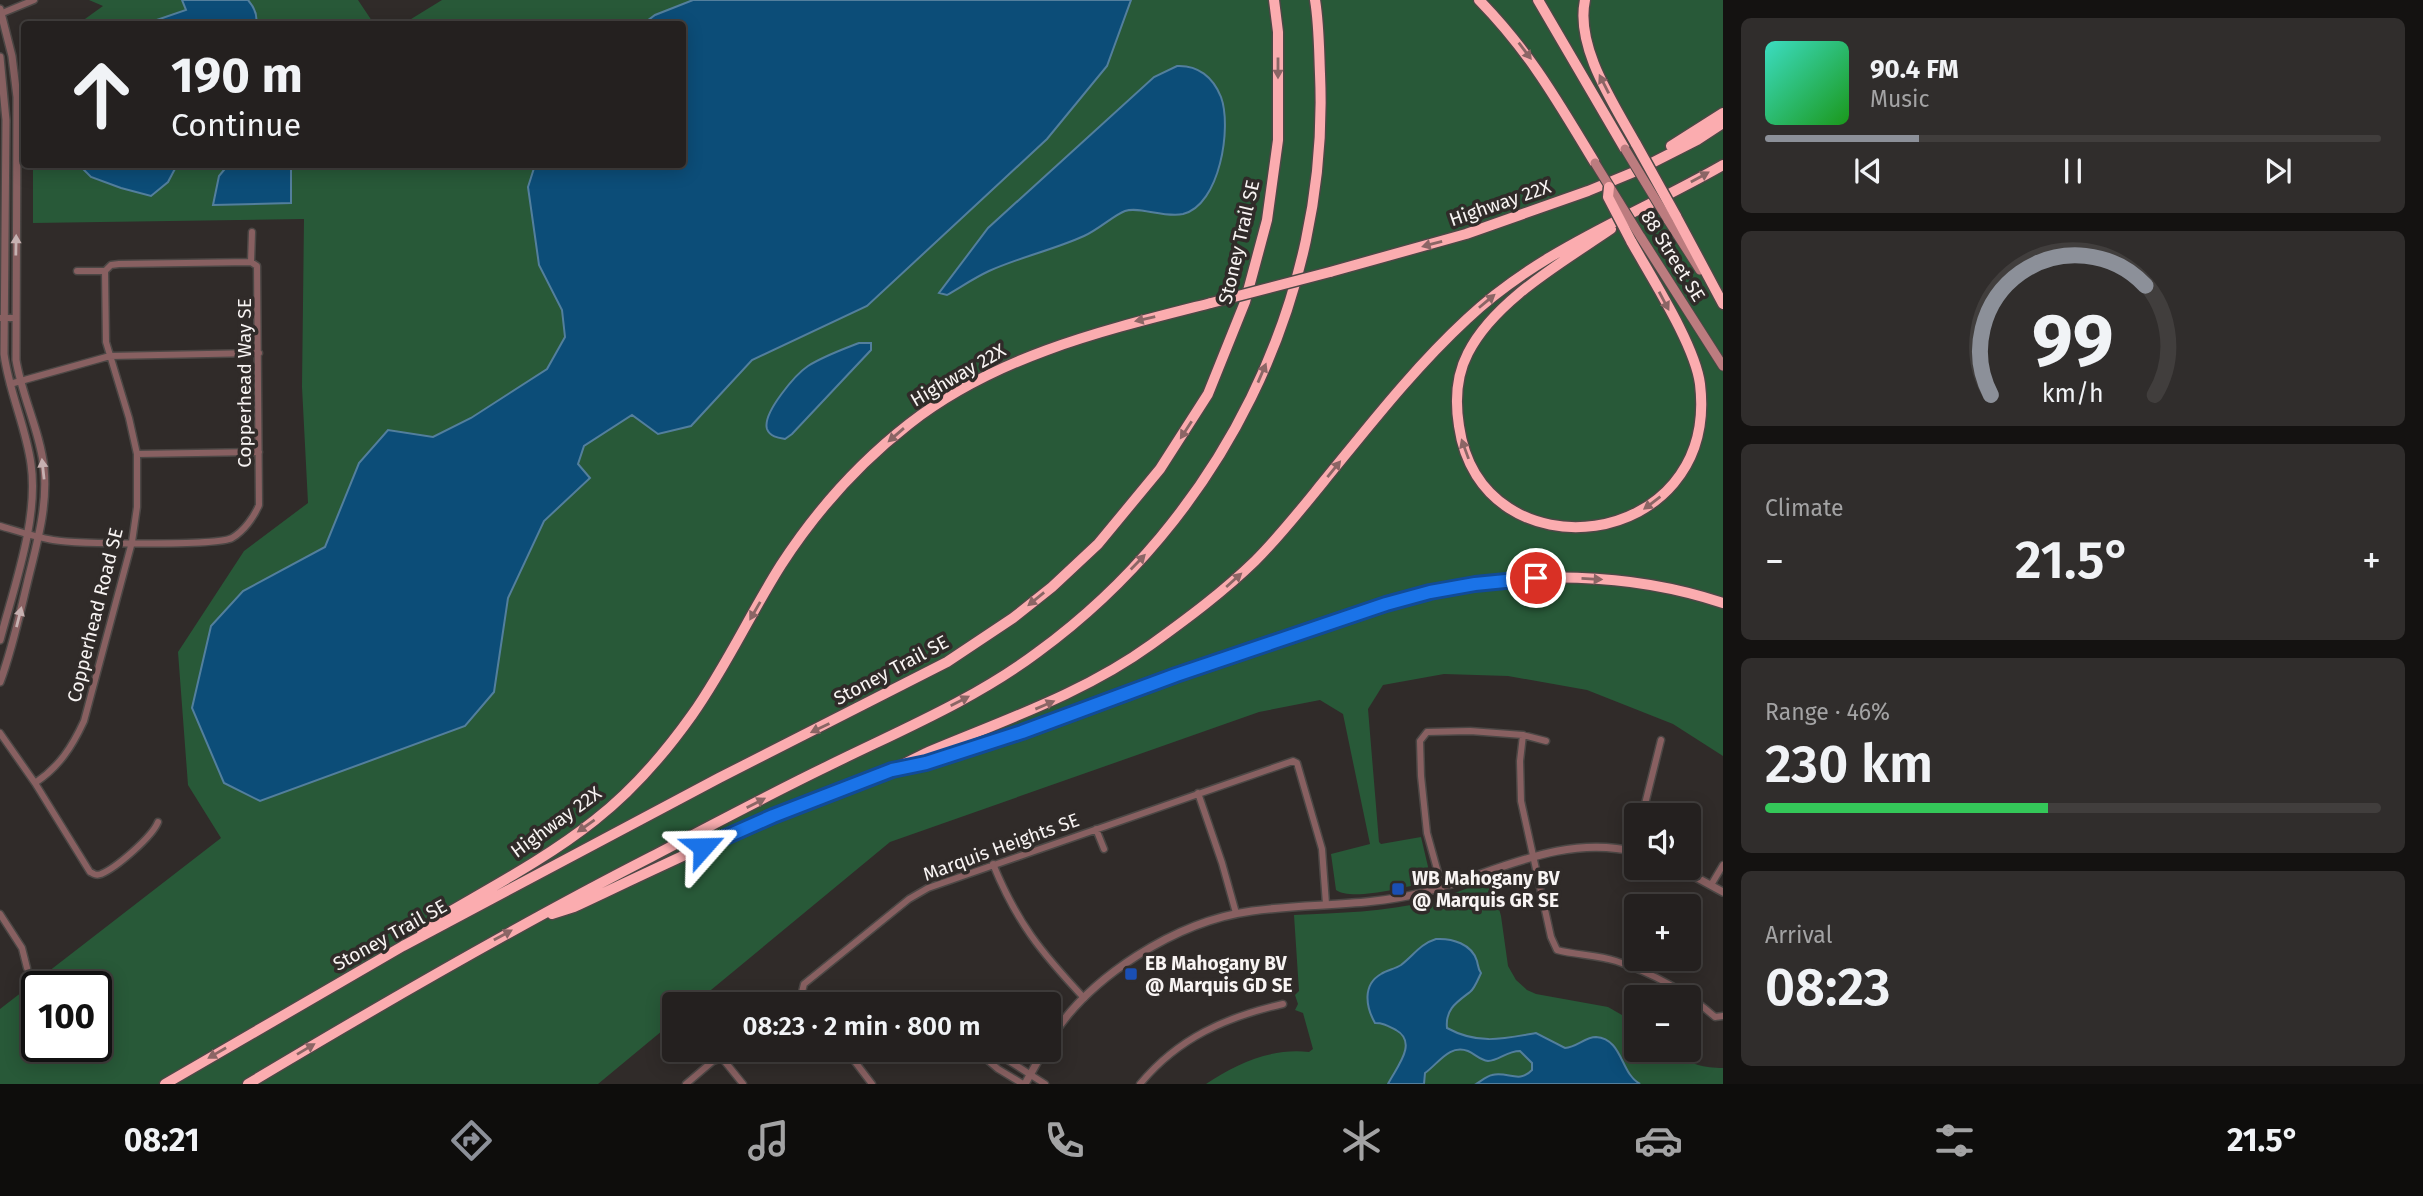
<!DOCTYPE html>
<html lang="en">
<head>
<meta charset="utf-8">
<style>
  :root { --surface:#24201f; --page:#302d2c; --text:#f1f3f6; --muted:#a3a3a4; --line:#413e3d; --accent:#8c9099 }
  body { margin:0; font-family:"Fira Sans",sans-serif; background:var(--page); color:var(--text); height:100vh; display:flex; flex-direction:column; font-size:26px; white-space:nowrap }
  * { box-sizing:border-box; margin:0 }
  p { font-size:23px; color:var(--muted) }
  .icon { flex:none; width:38px; height:38px; fill:none; stroke:currentColor; stroke-width:2; stroke-linecap:round; stroke-linejoin:round }
  .map { position:relative; flex:1; overflow:hidden }
  .side { display:flex; flex-direction:column; gap:18px; padding:18px; background:#141211; width:700px }
  .side>* { flex:none }
  .top-card { position:absolute; left:21px; top:21px; width:665px; height:147px; border-radius:7px; box-shadow:0 4px 18px #0003,0 0 0 2px var(--line); background:#24201f; color:var(--text); overflow:hidden }
  .controls { position:absolute; left:1624px; top:803px; display:grid; gap:14px }
  .controls a { display:grid; place-items:center; width:77px; height:77px; border-radius:7px; background:var(--surface); box-shadow:0 4px 18px #0003,0 0 0 2px var(--line); font-size:35px }
  .speed { position:absolute; left:21px; top:971px; display:flex; gap:14px; font-size:35px; font-weight:700; text-align:center }
  .speed>* { display:grid; place-content:center; width:91px; height:91px; border-radius:50%; background:var(--surface); box-shadow:0 4px 18px #0003,0 0 0 2px var(--line); line-height:1 }
  .speed .limit { border:4px solid #111; border-radius:10px; background:#fff; color:#111 }
  .pin { position:absolute; display:grid; place-items:center; width:60px; height:60px; color:#fff; margin:-30px; border:4px solid #fff; border-radius:50%; box-shadow:0 2px 7px #0007 }
  .me { position:absolute; width:77px; margin:-38px; rotate:65deg; stroke-linejoin:round; filter:drop-shadow(0 0 5px #0008) }
  .turn { display:flex; align-items:center; gap:24px; height:147px; padding:0 35px; font-size:32px }
  .turn .icon { width:91px; height:91px; stroke-width:2.5 }
  .turn b { display:block; font-size:49px; line-height:60px }
  .big { font-size:52px; font-weight:600; line-height:1.1 }
  .side .tile { flex:1; display:flex; flex-direction:column; justify-content:center; gap:10px; min-width:0; padding:0 24px; border-radius:10px; background:var(--page) }
  .side .dial { align-items:center; gap:0 }
  .dial svg { height:182px; overflow:visible; fill:none; stroke:var(--line); stroke-width:7; stroke-linecap:round; text-anchor:middle }
  .dial text { fill:var(--text); stroke:none }
  .song { display:flex; align-items:center; gap:21px }
  .cover { width:84px; height:84px; border-radius:10px; background:linear-gradient(135deg,hsl(170 70% 55%),hsl(120 70% 35%)) }
  .played { height:7px; border-radius:4px; background:linear-gradient(90deg,var(--accent) 25%,var(--line) 25%) }
  .keys { display:flex; justify-content:space-around; direction:ltr }
  .heat { display:flex; justify-content:space-between; align-items:center; font-size:38px; direction:ltr }
  .charge { height:10px; border-radius:5px; background:linear-gradient(90deg,#34c759 46%,var(--line) 0) }
  .trip { position:absolute; left:662px; top:992px; width:399px; height:70px; border-radius:7px; background:var(--surface); box-shadow:0 4px 18px #0003,0 0 0 2px var(--line); font-weight:600; line-height:70px; text-align:center }
  .tabs { display:flex; height:112px; justify-content:space-around; align-items:center; background:#0e0d0c; color:var(--muted) }
  .tabs .icon { width:49px; height:49px }
  .tabs .current { color:var(--accent) }
  .tabs b { font-size:32px; color:var(--text) }
  main { display:flex; flex:1; min-height:0 }
  .map>svg:first-child { display:block }
  .green { fill:#285938; fill-rule:evenodd }
  .water { fill:#0c4d78; stroke:#537f9d; stroke-width:2 }
  .lines { fill:none; stroke-linecap:round; stroke-linejoin:round }
  .minor-casing { stroke:#4c4745; stroke-width:9 }
  .tertiary-casing { stroke:#4c4745; stroke-width:10 }
  .secondary-casing { stroke:#4c4745; stroke-width:11 }
  .motorway-casing { stroke:#4c4745; stroke-width:13 }
  .minor { stroke:#886061; stroke-width:6 }
  .tertiary { stroke:#886061; stroke-width:7 }
  .secondary { stroke:#bc7c7f; stroke-width:9 }
  .motorway { stroke:#fbacaf; stroke-width:10 }
  .secondary-bridge-casing { stroke:#4c4745; stroke-width:11; stroke-linecap:butt }
  .motorway-bridge-casing { stroke:#4c4745; stroke-width:13; stroke-linecap:butt }
  .secondary-bridge { stroke:#bc7c7f; stroke-width:9 }
  .motorway-bridge { stroke:#fbacaf; stroke-width:10 }
  .oneway { fill:#8b6565 }
  .oneway2 { fill:#c6b1b1 }
  .route-casing { stroke:#114b97; stroke-width:18 }
  .route { stroke:#1a73e8; stroke-width:12 }
  .transit-dot { fill:#1a4fb4; stroke:#302b29; stroke-width:2.5 }
  .labels { text-anchor:middle; dominant-baseline:central; stroke-width:7; stroke-linejoin:round; paint-order:stroke }
  .street-label { font-size:19px; fill:#f8f4f3; stroke:#302b29 }
  .poi-label { font-size:19px; font-weight:bold; fill:#f8f4f3; stroke:#302b29; text-anchor:start }
</style>
</head>
<body>
<main>
<div class="map">
<svg width="1723" height="1084" viewBox="0 0 1723 1084">
  <rect width="100%" height="100%" fill="#302b29"/>
  <path class="green" d="M 89,0 L 358,0 L 374,24 L 78,24 L 103,6 Z
    M 442,0 L 1723,0 L 1723,756 L 1673,724 L 1587,690 L 1508,676 L 1444,674 L 1383,685 L 1368,709 L 1379,842 L 1381,844 L 1421,837 L 1430,875 L 1425,882 L 1420,884 C 1401,888 1351,901 1336,890 L 1331,854 L 1370,844 L 1343,714 L 1320,700 L 1259,712 L 890,842 L 694,1004 L 674,1004 L 674,1021 L 598,1084 L 0,1084 L 0,1009 L 221,838 L 188,785 L 178,652 L 244,551 L 308,503 L 302,387 L 304,219 L 33,223 L 33,165 L 682,164 L 682,24 L 403,24 ZM 37,987 L 96,987 L 96,1046 L 37,1046 Z
    M 1491,880 L 1501,916 L 1508,966 L 1516,980 L 1527,990 L 1536,994 L 1608,1007 L 1636,1023 L 1636,1050 L 1676,1050 C 1688,1065 1705,1068 1723,1068 L 1723,1084 L 1206,1084 C 1237,1063 1271,1048 1309,1052 L 1313,1049 L 1303,1013 L 1295,1010 L 1298,1004 L 1295,995 L 1299,991 L 1294,915 C 1339,913 1385,912 1429,901 C 1450,895 1470,887 1491,880 Z"/>
  <path class="water" d="M 182,0 L 248,0 C 254,7 258,15 256,24 L 145,24 L 186,10 Z
    M 693,0 L 1131,0 L 1107,66 L 1047,139 L 867,306 L 752,360 L 691,426 L 658,434 L 632,415 L 584,446 L 578,464 L 590,478 L 544,521 L 508,598 L 494,692 L 465,726 L 260,801 L 224,783 L 192,708 L 211,626 L 243,591 L 325,547 L 359,463 L 388,430 L 433,437 L 471,418 L 547,369 L 565,337 L 562,310 L 539,265 L 528,187 L 535,165 L 682,164 L 682,24 L 643,24 L 655,15 Z
    M 1177,66 C 1198,65 1213,77 1221,97 C 1232,127 1220,205 1183,214 C 1164,218 1139,206 1125,211 C 1114,215 1098,230 1084,236 C 1053,250 1020,257 989,271 C 974,278 961,287 947,295 L 939,293 L 988,228 L 1154,77 Z
    M 79,165 L 177,165 L 168,182 L 151,196 L 121,188 L 91,177 Z
    M 228,165 L 291,165 L 291,203 L 213,205 L 219,176 Z
    M 859,343 L 871,343 L 871,350 L 792,434 L 785,439 C 779,438 770,437 767,429 C 762,413 796,374 808,366 C 824,356 841,350 859,343 Z
    M 1436,939 C 1452,938 1472,944 1477,961 C 1478,965 1478,969 1481,973 C 1478,979 1475,988 1470,992 C 1457,1002 1445,1009 1447,1028 C 1478,1045 1503,1039 1536,1033 L 1565,1048 C 1577,1047 1585,1037 1596,1037 C 1623,1039 1620,1073 1640,1084 L 1476,1084 C 1481,1081 1487,1076 1492,1075 C 1508,1071 1519,1084 1532,1070 L 1532,1063 L 1520,1051 C 1506,1051 1499,1061 1488,1061 C 1480,1060 1475,1054 1468,1051 C 1449,1044 1439,1063 1425,1073 L 1424,1084 L 1388,1084 C 1395,1069 1419,1043 1396,1030 C 1388,1026 1384,1023 1375,1023 C 1366,1007 1362,985 1381,974 C 1387,970 1395,969 1401,965 C 1414,955 1420,944 1436,939 Z"/>
  <g class="lines">
    <defs>
      <path id="minor" d="M 0,14 L 34,0
        M 251,262 L 252,232
        M 77,271 L 105,271
        M 0,318 L 15,318
        M 10,384 L 110,356 L 259,353
        M 137,454 L 259,452
        M 0,526 C 17,531 35,537 53,540 C 75,544 217,546 232,538 C 244,531 254,517 259,505 L 257,266 L 251,262 L 119,264 L 111,265 L 105,271 L 106,342 L 129,418 L 137,454 L 137,507 L 132,542 L 84,721 C 72,747 59,767 35,783
        M 0,733 L 35,783 L 90,872 C 95,874 95,876 101,874 C 116,868 152,837 158,822
        M 1546,741 L 1523,735 L 1520,761 L 1521,801 L 1551,937 L 1557,950 C 1576,955 1597,955 1616,961 C 1652,973 1687,992 1715,1017 L 1723,1016
        M 1198,793 L 1222,863 L 1236,913
        M 1642,816 L 1661,740
        M 1096,829 L 1104,849
        M 1634,851 L 1636,840
        M 993,864 C 1017,923 1041,952 1084,998
        M 1711,885 L 1723,865
        M 1442,887 L 1427,833 L 1421,776 L 1420,741 L 1427,732 L 1470,731 L 1523,735
        M 0,914 L 22,948 L 27,968
        M 811,1004 L 802,992 L 804,984 L 909,899 L 928,888 L 1293,761 L 1297,763 L 1322,849 L 1326,904
        M 944,1004 L 949,1002 L 954,1004
        M 846,1050 L 872,1084
        M 976,1050 L 998,1069 L 1023,1084
        M 992,1050 L 1045,1084
        M 686,1084 L 713,1061 L 722,1058 L 743,1084
        M 1140,1084 C 1178,1038 1226,1017 1283,1004"/>
      <path id="tertiary" d="M 0,9 L 12,56 L 17,97 L 16,360 C 22,397 40,431 44,468 C 48,508 36,546 27,584 C 19,617 12,650 0,682
        M 0,57 L 6,120 L 4,354 C 9,392 26,427 31,464 C 39,518 14,587 0,640
        M 1679,868 L 1723,892
        M 1048,1043 C 1087,977 1177,921 1252,911 C 1308,903 1365,907 1421,893 C 1492,875 1560,833 1636,852
        M 1025,1084 L 1044,1050"/>
      <path id="secondary" d="M 1668,220 L 1700,270
        M 1640,236 L 1723,366"/>
      <path id="motorway" d="M 1479,0 C 1530,52 1558,102 1595,163
        M 1538,0 L 1625,149
        M 1585,0 C 1575,47 1614,104 1636,144
        M 1671,146 L 1723,113
        M 1676,216 L 1723,304
        M 1611,229 C 1563,262 1495,300 1468,353 C 1456,376 1455,401 1459,426 C 1481,580 1720,552 1700,384 C 1695,345 1651,277 1631,241
        M 1330,272 L 1466,234 L 1588,191 L 1634,172 L 1697,140 L 1723,123
        M 909,767 L 926,763 C 1036,727 1143,686 1252,649 C 1311,630 1369,606 1429,593 C 1526,570 1629,572 1723,603
        M 552,914 L 574,907 C 640,876 705,845 771,816 C 810,800 850,787 889,771 C 902,766 913,759 926,753 C 1004,720 1083,694 1152,644 C 1188,618 1223,592 1255,561 C 1280,536 1302,508 1324,481 C 1369,426 1414,368 1467,319 C 1541,249 1636,215 1723,165
        M 422,931 L 434,921 C 488,889 546,859 595,820 C 632,791 665,753 692,715 C 726,667 750,614 781,565 C 816,511 859,463 909,424 C 997,355 1105,330 1211,303
        M 165,1084 L 403,946 L 719,778 L 947,662 L 1013,618 L 1052,587 L 1098,544 L 1160,469 L 1208,394 L 1245,302 L 1267,220 L 1278,140 L 1278,32 L 1274,0
        M 248,1084 C 380,1005 514,927 651,857 C 710,826 768,795 828,766 C 899,731 974,700 1038,652 C 1220,519 1330,300 1320,74 C 1319,49 1319,24 1315,0"/>
    </defs>
    <use href="#minor" class="minor-casing"/>
    <use href="#tertiary" class="tertiary-casing"/>
    <use href="#secondary" class="secondary-casing"/>
    <use href="#motorway" class="motorway-casing"/>
    <use href="#minor" class="minor"/>
    <use href="#tertiary" class="tertiary"/>
    <use href="#secondary" class="secondary"/>
    <use href="#motorway" class="motorway"/>
    <defs>
      <path id="secondary-bridge" d="M 1625,149 L 1668,220
        M 1595,163 L 1640,236"/>
      <path id="motorway-bridge" d="M 1636,144 L 1676,216
        M 1609,187 L 1608,197 L 1631,241
        M 1211,303 L 1330,272"/>
    </defs>
    <use href="#secondary-bridge" class="secondary-bridge-casing"/>
    <use href="#motorway-bridge" class="motorway-bridge-casing"/>
    <use href="#secondary-bridge" class="secondary-bridge"/>
    <use href="#motorway-bridge" class="motorway-bridge"/>
  </g>
  <defs><path id="oneway-solid" d="M-6-.8H1V-3.2L6.5 0L1 3.2V.8H-6Z" transform="scale(1.75)"/></defs>
  <g class="oneway">
    <use href="#oneway-solid" transform="translate(1525 51) rotate(53)"/>
    <use href="#oneway-solid" transform="translate(1278 68) rotate(90)"/>
    <use href="#oneway-solid" transform="translate(1604 84) rotate(-117)"/>
    <use href="#oneway-solid" transform="translate(1700 177) rotate(-29)"/>
    <use href="#oneway-solid" transform="translate(1432 244) rotate(165)"/>
    <use href="#oneway-solid" transform="translate(1487 301) rotate(-40)"/>
    <use href="#oneway-solid" transform="translate(1664 301) rotate(62)"/>
    <use href="#oneway-solid" transform="translate(1145 319) rotate(167)"/>
    <use href="#oneway-solid" transform="translate(1262 373) rotate(-67)"/>
    <use href="#oneway-solid" transform="translate(1186 430) rotate(123)"/>
    <use href="#oneway-solid" transform="translate(896 435) rotate(139)"/>
    <use href="#oneway-solid" transform="translate(1465 449) rotate(-110)"/>
    <use href="#oneway-solid" transform="translate(1334 469) rotate(-51)"/>
    <use href="#oneway-solid" transform="translate(1652 503) rotate(143)"/>
    <use href="#oneway-solid" transform="translate(1138 562) rotate(-46)"/>
    <use href="#oneway-solid" transform="translate(1592 579) rotate(3)"/>
    <use href="#oneway-solid" transform="translate(1234 580) rotate(-42)"/>
    <use href="#oneway-solid" transform="translate(1036 599) rotate(141)"/>
    <use href="#oneway-solid" transform="translate(755 611) rotate(120)"/>
    <use href="#oneway-solid" transform="translate(960 701) rotate(-27)"/>
    <use href="#oneway-solid" transform="translate(1045 705) rotate(-23)"/>
    <use href="#oneway-solid" transform="translate(820 728) rotate(154)"/>
    <use href="#oneway-solid" transform="translate(756 803) rotate(-27)"/>
    <use href="#oneway-solid" transform="translate(586 826) rotate(145)"/>
    <use href="#oneway-solid" transform="translate(503 935) rotate(-29)"/>
    <use href="#oneway-solid" transform="translate(306 1049) rotate(-31)"/>
    <use href="#oneway-solid" transform="translate(217 1053) rotate(150)"/>
  </g>
  <g class="oneway2">
    <use href="#oneway-solid" transform="translate(16 245) rotate(-89)"/>
    <use href="#oneway-solid" transform="translate(43 469) rotate(-96)"/>
    <use href="#oneway-solid" transform="translate(19 617) rotate(-76)"/>
  </g>
  <g class="lines">
    <defs>
      <path id="route" d="M 703,847 L 773,816 L 892,770 L 926,763 L 1022,732 L 1176,675 L 1386,604 L 1430,592 L 1475,584 L 1536,578"/>
    </defs>
    <use href="#route" class="route-casing"/>
    <use href="#route" class="route"/>
  </g>
  <g class="transit-dot">
    <rect x="1391" y="882" width="14" height="14" rx="3.5"/>
    <rect x="1124" y="967" width="14" height="14" rx="3.5"/>
  </g>
  <g class="labels">
    <g class="street-label">
      <text transform="translate(1500 203) rotate(-19)">Highway 22X</text>
      <text transform="translate(1239 242) rotate(-77)">Stoney Trail SE</text>
      <text transform="translate(1673 256) rotate(58)">88 Street SE</text>
      <text transform="translate(958 375) rotate(-30)">Highway 22X</text>
      <text transform="translate(244 383) rotate(-90)">Copperhead Way SE</text>
      <text transform="translate(95 615) rotate(-76)">Copperhead Road SE</text>
      <text transform="translate(891 670) rotate(-28)">Stoney Trail SE</text>
      <text transform="translate(556 822) rotate(-36)">Highway 22X</text>
      <text transform="translate(1001 847) rotate(-20)">Marquis Heights SE</text>
      <text transform="translate(390 935) rotate(-29)">Stoney Trail SE</text>
    </g>
    <g class="poi-label">
      <text x="1412" y="878">WB Mahogany BV<tspan x="1412" dy="22">@ Marquis GR SE</tspan></text>
      <text x="1145" y="963">EB Mahogany BV<tspan x="1145" dy="22">@ Marquis GD SE</tspan></text>
    </g>
  </g>
</svg>
<div class="controls">
<a><svg class="icon" aria-label="sound" viewBox="0 0 24 24"><path d="M4 9h4l5-4v14l-5-4H4zM17 9q2 3 0 6"/></svg></a>
<a>+</a>
<a>−</a>
</div>
<div class="speed"><div class="limit">100</div></div>
<div class="pin" style="left:1536px;top:578px;background:#d93025"><svg class="icon" aria-label="arrive" viewBox="0 0 24 24"><path d="M6 21V4h12l-3 4 3 4H6"/></svg></div>
<svg class="me" style="left:703px;top:847px" viewBox="-20 -20 40 40"><path d="M0-17L14 15 0 8-14 15z" fill="#1a73e8" stroke="#fff" stroke-width="4"/></svg>
<div class="trip">08:23 · 2 min · 800 m</div>
<div class="top-card">
<div class="turn"><svg class="icon" aria-label="ahead" viewBox="0 0 24 24"><path d="M12 20V5M6 11l6-6 6 6"/></svg><div><b>190 m</b>Continue</div></div>
</div>
</div>
<section class="side">
<div class="tile">
<div class="song"><i class="cover"></i><div><b>90.4 FM</b><p>Music</p></div></div>
<div class="played"></div>
<div class="keys"><svg class="icon" aria-label="previous" viewBox="0 0 24 24"><path d="M18 5L8 12l10 7zM5 5v14"/></svg><svg class="icon" aria-label="pause" viewBox="0 0 24 24"><path d="M8 5v14M16 5v14"/></svg><svg class="icon" aria-label="next" viewBox="0 0 24 24"><path d="M6 5l10 7-10 7zM19 5v14"/></svg></div>
</div>
<div class="tile dial"><svg viewBox="0 0 100 80">
<path d="M14 69A42 42 0 1 1 86 69"/>
<path d="M14 69A42 42 0 0 1 82 21" stroke="#8c9099"/>
<text x="50" y="56" font-size="32" font-weight="700">99</text>
<text x="50" y="72" font-size="11">km/h</text>
</svg></div>
<div class="tile"><p>Climate</p>
<div class="heat"><a>−</a><b class="big">21.5°</b><a>+</a></div>
</div>
<div class="tile"><p>Range · 46%</p><b class="big">230 km</b><div class="charge"></div></div>
<div class="tile"><p>Arrival</p><b class="big">08:23</b></div>
</section>
</main>
<nav class="tabs">
<b>08:21</b>
<svg class="icon current" aria-label="directions" viewBox="0 0 24 24"><path d="M12 3l9 9-9 9-9-9zM9 14v-3h6M13 9l2 2-2 2"/></svg>
<svg class="icon" aria-label="music" viewBox="0 0 24 24"><path d="M9 18V5l10-2v13"/><circle cx="6" cy="18" r="3"/><circle cx="16" cy="16" r="3"/></svg>
<svg class="icon" aria-label="phone" viewBox="0 0 24 24"><path d="M5 4h4l2 5-3 2q2 4 5 5l2-3 5 2v4C11 20 4 13 5 4z"/></svg>
<svg class="icon" aria-label="climate" viewBox="0 0 24 24"><path d="M12 3v18M4 7l16 10M4 17L20 7"/></svg>
<svg class="icon" aria-label="car" viewBox="0 0 24 24"><path d="M5 17H2v-5l4-1 3-4h7l3 4 3 1v5h-3M9 17h6M6 11h13"/><circle cx="7" cy="17" r="2"/><circle cx="17" cy="17" r="2"/></svg>
<svg class="icon" aria-label="filters" viewBox="0 0 24 24"><path d="M4 7h16M4 17h16"/><circle cx="9" cy="7" r="2"/><circle cx="15" cy="17" r="2"/></svg>
<b>21.5°</b>
</nav>
</body>
</html>
